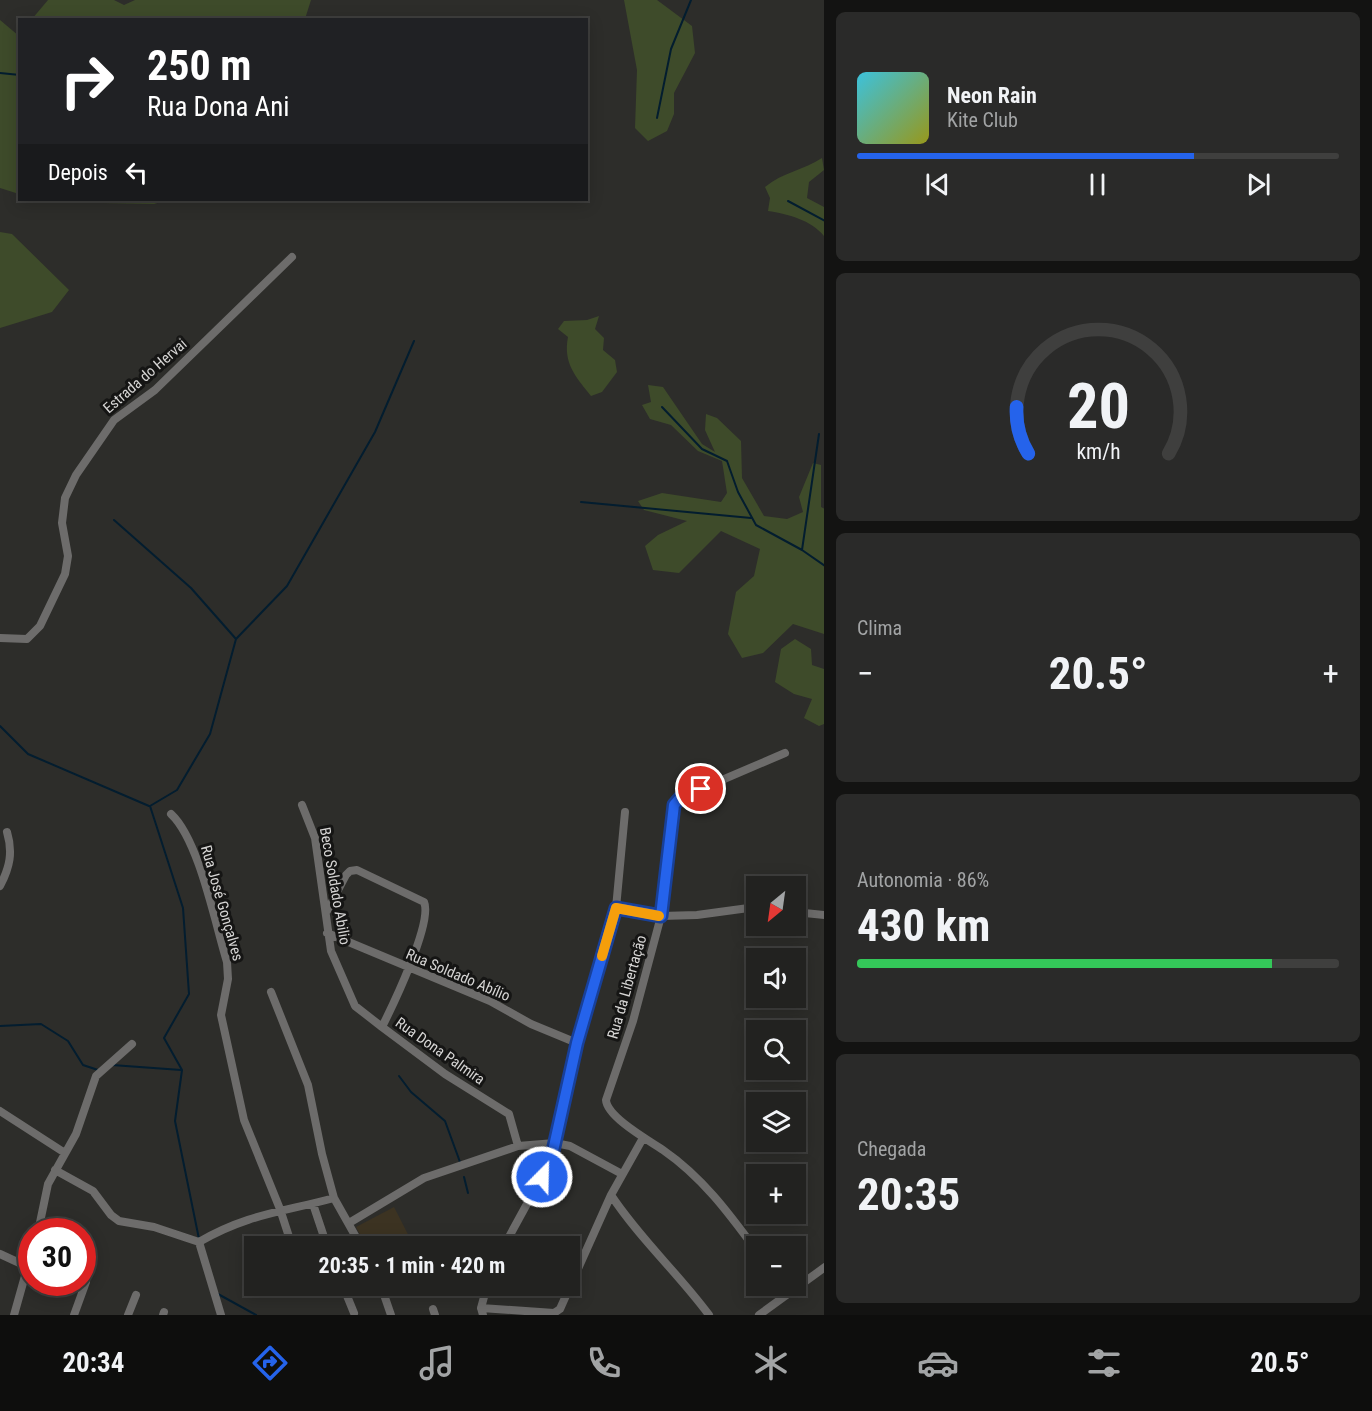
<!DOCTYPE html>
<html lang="pt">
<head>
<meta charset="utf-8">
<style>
  :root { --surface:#222220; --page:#2a2a29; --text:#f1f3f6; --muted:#a2a4a5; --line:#3f3f3e; --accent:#2563eb }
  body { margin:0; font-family:"Roboto Condensed",sans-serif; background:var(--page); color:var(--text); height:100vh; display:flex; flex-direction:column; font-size:22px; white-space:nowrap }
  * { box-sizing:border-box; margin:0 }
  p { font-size:20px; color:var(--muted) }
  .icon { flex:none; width:33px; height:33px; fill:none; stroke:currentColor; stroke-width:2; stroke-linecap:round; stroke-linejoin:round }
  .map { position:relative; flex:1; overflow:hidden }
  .sheet { display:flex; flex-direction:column; gap:12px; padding:12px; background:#131312; width:548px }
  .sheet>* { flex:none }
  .guide { position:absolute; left:18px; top:18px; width:570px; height:183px; border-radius:0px; box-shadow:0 3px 15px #0003,0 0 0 2px var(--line); background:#202124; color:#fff; overflow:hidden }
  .needle { width:39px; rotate:209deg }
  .fabs { position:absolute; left:746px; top:876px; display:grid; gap:12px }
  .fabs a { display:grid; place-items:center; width:60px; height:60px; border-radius:0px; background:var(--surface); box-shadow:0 3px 15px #0003,0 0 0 2px var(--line); font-size:30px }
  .speed { position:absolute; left:18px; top:1218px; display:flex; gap:12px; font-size:30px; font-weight:700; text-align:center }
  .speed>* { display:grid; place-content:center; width:78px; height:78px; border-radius:50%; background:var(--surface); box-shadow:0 3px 15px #0003,0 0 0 2px var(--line); line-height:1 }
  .speed .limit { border:9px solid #d22; background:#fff; color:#111 }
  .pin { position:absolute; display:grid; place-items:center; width:51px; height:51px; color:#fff; margin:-26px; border:3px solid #fff; border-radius:50%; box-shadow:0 2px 6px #0007 }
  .me { position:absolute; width:66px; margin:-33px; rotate:23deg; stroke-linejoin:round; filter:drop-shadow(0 0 4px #0008) }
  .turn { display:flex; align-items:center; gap:21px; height:126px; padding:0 30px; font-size:27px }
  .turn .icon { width:78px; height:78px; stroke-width:2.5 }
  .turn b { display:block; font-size:42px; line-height:51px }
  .then { display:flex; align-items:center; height:57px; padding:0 30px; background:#0003; gap:12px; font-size:22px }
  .big { font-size:45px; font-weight:700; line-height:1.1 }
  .sheet .tile { flex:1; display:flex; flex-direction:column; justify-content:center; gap:9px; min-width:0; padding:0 21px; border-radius:9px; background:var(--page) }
  .sheet .dial { align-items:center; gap:0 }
  .dial svg { height:156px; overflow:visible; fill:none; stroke:var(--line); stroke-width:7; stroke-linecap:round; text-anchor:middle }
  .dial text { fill:var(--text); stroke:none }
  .song { display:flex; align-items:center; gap:18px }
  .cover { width:72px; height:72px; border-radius:9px; background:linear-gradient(135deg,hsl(190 70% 55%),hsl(60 70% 35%)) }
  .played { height:6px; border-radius:3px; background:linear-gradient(90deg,var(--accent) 70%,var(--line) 70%) }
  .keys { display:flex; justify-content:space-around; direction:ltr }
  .heat { display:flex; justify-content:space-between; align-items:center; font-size:33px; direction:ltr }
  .charge { height:9px; border-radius:4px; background:linear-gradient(90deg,#34c759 86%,var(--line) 0) }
  .trip { position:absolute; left:244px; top:1236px; width:336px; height:60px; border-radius:0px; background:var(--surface); box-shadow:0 3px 15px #0003,0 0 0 2px var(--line); font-weight:700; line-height:60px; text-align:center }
  .menu { display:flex; height:96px; justify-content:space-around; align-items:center; background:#0e0e0d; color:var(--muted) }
  .menu .icon { width:42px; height:42px }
  .menu .on { color:var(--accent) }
  .menu b { font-size:27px; color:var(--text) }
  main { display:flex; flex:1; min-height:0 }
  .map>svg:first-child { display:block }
  .education { fill:#3c3322 }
  .green { fill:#3e4b2a }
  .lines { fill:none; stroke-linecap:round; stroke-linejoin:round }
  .stream { stroke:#031d2f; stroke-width:2 }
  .street { stroke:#6d6c6b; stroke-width:8 }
  .route-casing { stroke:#184099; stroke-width:15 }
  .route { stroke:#2563eb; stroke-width:10 }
  .slow { stroke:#f59e0b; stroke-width:10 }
  .labels { text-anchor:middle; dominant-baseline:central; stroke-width:6; stroke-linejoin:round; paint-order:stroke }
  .street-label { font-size:15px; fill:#d6d5d4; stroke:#151514 }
</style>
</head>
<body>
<main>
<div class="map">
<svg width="825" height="1315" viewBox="0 0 825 1315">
  <rect width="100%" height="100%" fill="#2d2d2a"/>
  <path class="education" d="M 394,1207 L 414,1246 L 366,1246 L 356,1227 Z
    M 386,1286 L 424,1286 L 391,1297 Z"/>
  <path class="green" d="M 48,0 L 114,0 L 124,5 L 135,0 L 311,0 L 305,19 L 32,19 Z
    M 624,0 L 657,0 L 692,26 L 695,53 L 674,93 L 674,114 L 667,131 L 648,141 L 635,128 L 637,70 Z
    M 0,20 L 19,36 L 19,194 L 0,188 Z
    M 822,158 L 824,170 L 809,182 L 807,198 L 824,207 L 824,236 C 811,220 788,214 768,211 L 770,198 L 765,187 C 783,172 804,170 822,158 Z
    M 41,200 L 167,200 L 154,204 L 51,202 Z
    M 0,232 L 12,234 L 69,290 L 52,312 L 0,328 Z
    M 599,316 L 595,329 L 604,338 L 603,350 L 615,360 L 617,372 L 602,392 L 591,396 C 575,376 563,363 568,337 L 558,329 L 564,321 L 587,320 Z
    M 648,385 L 663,387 L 702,444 L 715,452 L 705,430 L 706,414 L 717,418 L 741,441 L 742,478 L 764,516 L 787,519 L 803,512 L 799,497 L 813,463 L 821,465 L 821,507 L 825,509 L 824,634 L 793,624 L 763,653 L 742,658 L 728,634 L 736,592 L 754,576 L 760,549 L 721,531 L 679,573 L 653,570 L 645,546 L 658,535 L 687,521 L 644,510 L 638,501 L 662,493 L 721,502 L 727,493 L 722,461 L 698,451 L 671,425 L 650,419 L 642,405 L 651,402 Z
    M 795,639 L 811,649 L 812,665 L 824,669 L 824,724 L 819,726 L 804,718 L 812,699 L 794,694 L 775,682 L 781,649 Z"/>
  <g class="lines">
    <path class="stream" d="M 0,73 L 20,75
      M 657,118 L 671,49 L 691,0
      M 788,201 L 825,221
      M 662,407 L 702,449 L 727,461 L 738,492 L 756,525 L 802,550 L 825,566
      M 581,502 L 751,518
      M 114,520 L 191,588 L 236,639
      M 802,550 L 819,434
      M 0,726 L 28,754 L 149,806
      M 0,1026 L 41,1024 L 68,1041 L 83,1065 L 98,1070
      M 112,1065 L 181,1070
      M 399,1076 L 411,1092 L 445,1121 L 460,1162
      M 464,1177 L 468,1193
      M 199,1239 L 175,1121 L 182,1070 L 164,1038 L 189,994 L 183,908 L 150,806 L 177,790 L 210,734 L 236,639 L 287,586 L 375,432 L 414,341
      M 218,1294 L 256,1315"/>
    <path class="street" d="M 0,638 L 27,639 L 40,626 L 65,574 L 68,556 L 62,523 L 65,498 L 76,475 L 114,420 L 155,390 L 292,257
      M 302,805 L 315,838 L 331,951 L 355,1006 L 382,1027
      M 171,814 C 199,840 215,923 227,962 L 228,979 L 221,1015 L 244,1120 L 280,1209 L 292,1246
      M 0,886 C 10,867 13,852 7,832
      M 616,908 L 661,916 L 697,915 L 756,907
      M 327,911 L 346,875 L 350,871 L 357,870 L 424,902 C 433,922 393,1005 382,1027 L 445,1074 L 509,1114 L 518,1146
      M 795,912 L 825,915
      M 327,933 L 490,1001 L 531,1024 L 577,1043
      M 271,992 L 308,1085 L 322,1154 L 334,1198 L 361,1246
      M 0,1111 L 65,1153
      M 55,1170 L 93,1191 L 111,1215 L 119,1221 L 154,1227 L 199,1242
      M 611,1195 C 640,1239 678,1273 709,1315
      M 313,1204 L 327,1246
      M 349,1223 L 424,1178 L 518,1146 L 555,1143 L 570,1146 L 622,1174
      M 38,1232 L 48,1184 L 76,1134 L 96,1076 L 132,1044
      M 199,1242 C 247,1214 283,1212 334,1198
      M 199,1242 L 221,1315
      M 504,1246 L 551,1160 L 577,1043 L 616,908 L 625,812
      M 756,1250 C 728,1212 702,1177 663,1150 C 648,1140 607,1117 606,1100 L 633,1021 L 661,916 L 674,805 L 680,798 L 785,753
      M 0,1254 L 26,1266
      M 343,1286 L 354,1313
      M 381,1286 L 391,1315
      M 779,1286 L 785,1296
      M 481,1308 L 554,1313 L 560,1309 L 611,1195 L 643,1138
      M 433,1309 L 435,1315
      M 14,1315 L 32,1251
      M 74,1315 L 86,1282
      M 128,1315 L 136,1295
      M 163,1315 L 164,1312
      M 483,1315 L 481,1308 L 487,1286
      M 759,1315 L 825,1267"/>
  </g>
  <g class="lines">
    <defs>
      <path id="route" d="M 542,1177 L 551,1160 L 577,1043 L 616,908 L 661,916 L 674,805 L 680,798 L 701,789"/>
    </defs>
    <use href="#route" class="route-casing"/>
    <use href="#route" class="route"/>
    <path class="slow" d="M 602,956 L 616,908 L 659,916"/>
  </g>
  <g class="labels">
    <g class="street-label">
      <text transform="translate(145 376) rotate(-41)">Estrada do Hervai</text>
      <text transform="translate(335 886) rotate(80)">Beco Soldado Abilio</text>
      <text transform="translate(222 903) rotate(74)">Rua José Gonçalves</text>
      <text transform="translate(458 975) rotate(23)">Rua Soldado Abílio</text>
      <text transform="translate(627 987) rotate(-74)">Rua da Libertação</text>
      <text transform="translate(440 1051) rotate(35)">Rua Dona Palmira</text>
    </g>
  </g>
</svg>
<div class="fabs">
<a><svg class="needle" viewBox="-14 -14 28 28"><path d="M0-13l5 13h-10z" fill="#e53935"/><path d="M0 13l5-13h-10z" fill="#a2a4a5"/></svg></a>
<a><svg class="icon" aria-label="sound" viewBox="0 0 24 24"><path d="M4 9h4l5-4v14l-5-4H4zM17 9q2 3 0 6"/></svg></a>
<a><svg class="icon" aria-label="search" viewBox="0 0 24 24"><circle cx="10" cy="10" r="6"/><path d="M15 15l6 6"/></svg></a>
<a><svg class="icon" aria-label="layers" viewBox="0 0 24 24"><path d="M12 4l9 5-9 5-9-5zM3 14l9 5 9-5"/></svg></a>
<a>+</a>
<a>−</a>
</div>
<div class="speed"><div class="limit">30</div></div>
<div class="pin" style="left:701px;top:789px;background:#d93025"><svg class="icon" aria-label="arrive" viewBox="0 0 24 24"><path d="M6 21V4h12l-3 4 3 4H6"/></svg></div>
<svg class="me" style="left:542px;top:1177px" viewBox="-20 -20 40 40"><circle r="17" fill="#2563eb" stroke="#fff" stroke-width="3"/><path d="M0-11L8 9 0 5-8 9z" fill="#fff"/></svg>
<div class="trip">20:35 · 1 min · 420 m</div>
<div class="guide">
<div class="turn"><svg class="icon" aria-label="right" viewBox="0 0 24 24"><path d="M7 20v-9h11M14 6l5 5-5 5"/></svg><div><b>250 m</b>Rua Dona Ani</div></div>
<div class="then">Depois<svg class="icon" aria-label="left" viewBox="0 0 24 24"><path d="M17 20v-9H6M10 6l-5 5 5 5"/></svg></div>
</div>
</div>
<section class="sheet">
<div class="tile">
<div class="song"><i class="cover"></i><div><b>Neon Rain</b><p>Kite Club</p></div></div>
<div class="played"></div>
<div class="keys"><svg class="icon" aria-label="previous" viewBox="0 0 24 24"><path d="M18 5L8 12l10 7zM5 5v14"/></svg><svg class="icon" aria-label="pause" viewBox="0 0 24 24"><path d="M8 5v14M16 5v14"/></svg><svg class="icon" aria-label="next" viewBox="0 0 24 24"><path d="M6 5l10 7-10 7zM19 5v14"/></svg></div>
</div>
<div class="tile dial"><svg viewBox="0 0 100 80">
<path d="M14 69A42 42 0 1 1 86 69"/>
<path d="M14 69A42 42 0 0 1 8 45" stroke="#2563eb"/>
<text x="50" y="56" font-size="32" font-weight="700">20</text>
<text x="50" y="72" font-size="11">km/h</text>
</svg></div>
<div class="tile"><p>Clima</p>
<div class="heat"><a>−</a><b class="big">20.5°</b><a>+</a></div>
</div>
<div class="tile"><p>Autonomia · 86%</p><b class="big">430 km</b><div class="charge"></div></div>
<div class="tile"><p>Chegada</p><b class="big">20:35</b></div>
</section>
</main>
<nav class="menu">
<b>20:34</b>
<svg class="icon on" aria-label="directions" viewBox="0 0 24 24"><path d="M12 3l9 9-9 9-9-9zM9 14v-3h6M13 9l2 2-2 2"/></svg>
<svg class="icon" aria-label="music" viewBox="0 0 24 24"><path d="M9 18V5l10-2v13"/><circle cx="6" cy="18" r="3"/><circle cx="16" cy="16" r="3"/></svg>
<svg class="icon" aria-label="phone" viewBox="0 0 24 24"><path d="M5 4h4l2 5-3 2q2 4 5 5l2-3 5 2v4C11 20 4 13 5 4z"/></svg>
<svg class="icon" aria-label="climate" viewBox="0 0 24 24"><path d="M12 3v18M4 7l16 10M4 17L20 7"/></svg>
<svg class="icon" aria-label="car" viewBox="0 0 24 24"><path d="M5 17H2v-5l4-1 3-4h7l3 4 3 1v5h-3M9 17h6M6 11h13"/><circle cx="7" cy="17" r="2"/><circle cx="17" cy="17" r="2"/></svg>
<svg class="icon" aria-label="filters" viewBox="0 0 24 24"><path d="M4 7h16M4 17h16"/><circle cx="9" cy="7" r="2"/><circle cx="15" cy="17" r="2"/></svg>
<b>20.5°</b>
</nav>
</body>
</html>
